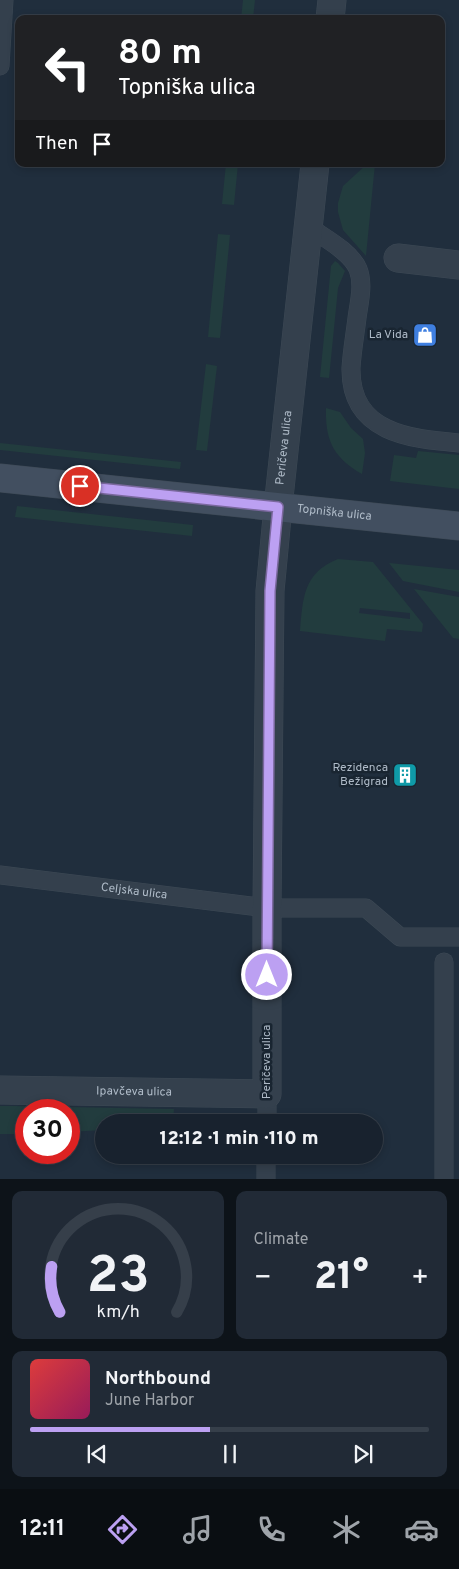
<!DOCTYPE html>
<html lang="en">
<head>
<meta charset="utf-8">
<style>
  :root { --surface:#18222e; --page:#212a36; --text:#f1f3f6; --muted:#9fa4aa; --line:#363f4a; --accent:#bca0f2 }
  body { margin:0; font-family:Overpass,sans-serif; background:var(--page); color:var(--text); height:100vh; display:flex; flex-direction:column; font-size:19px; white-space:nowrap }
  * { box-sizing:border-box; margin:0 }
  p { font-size:16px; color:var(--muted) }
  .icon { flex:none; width:28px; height:28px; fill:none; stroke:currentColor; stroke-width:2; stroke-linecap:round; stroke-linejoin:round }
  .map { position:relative; height:1179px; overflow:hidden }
  .details { display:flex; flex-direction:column; gap:12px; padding:12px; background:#0d1319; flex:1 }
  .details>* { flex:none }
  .guide { position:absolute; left:15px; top:15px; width:430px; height:152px; border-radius:10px; box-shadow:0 2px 8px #0003,0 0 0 1px var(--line); background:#202124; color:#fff; overflow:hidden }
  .speed { position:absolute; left:15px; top:1099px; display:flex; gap:10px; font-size:25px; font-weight:700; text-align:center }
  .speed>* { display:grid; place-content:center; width:65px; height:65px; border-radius:50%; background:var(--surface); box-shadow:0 2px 8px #0003,0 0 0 1px var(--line); line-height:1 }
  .speed .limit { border:8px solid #d22; background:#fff; color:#111 }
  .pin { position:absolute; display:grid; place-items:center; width:42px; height:42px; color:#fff; margin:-21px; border:2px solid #fff; border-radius:50%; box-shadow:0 1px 5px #0007 }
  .me { position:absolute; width:55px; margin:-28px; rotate:0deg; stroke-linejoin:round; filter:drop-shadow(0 0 4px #0008) }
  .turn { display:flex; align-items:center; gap:18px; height:105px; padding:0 20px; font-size:22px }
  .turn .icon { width:65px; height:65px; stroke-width:2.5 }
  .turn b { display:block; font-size:35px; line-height:42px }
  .then { display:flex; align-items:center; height:48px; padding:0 20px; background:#0003; gap:10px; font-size:19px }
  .big { font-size:38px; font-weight:800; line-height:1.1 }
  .details .widget { flex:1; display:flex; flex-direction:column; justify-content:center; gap:8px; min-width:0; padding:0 18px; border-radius:10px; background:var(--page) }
  .details .dial { align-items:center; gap:0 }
  .dial svg { height:130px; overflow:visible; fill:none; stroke:var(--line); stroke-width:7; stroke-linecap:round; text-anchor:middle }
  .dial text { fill:var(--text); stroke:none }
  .song { display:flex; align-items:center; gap:15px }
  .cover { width:60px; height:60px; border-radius:8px; background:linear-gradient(135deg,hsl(0 70% 55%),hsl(330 70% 35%)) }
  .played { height:5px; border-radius:2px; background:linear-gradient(90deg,var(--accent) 45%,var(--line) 45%) }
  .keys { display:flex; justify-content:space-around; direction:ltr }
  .heat { display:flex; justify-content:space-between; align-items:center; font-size:28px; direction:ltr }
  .details .tiles { flex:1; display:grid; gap:12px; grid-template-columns:1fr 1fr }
  .widget:last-child { grid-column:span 2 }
  .trip { position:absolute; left:95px; top:1114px; width:288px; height:50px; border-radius:25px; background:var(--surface); box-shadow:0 2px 8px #0003,0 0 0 1px var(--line); font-weight:800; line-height:50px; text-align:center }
  .tab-bar { display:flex; height:80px; justify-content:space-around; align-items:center; background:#0a0e12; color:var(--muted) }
  .tab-bar .icon { width:35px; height:35px }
  .tab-bar .selected { color:var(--accent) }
  .tab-bar b { font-size:22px; color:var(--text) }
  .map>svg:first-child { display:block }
  .green { fill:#223c3e; fill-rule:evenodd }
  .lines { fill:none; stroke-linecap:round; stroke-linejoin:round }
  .lane-casing { stroke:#3d4955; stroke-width:19 }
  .street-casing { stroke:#3d4955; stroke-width:29 }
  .secondary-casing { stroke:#3d4955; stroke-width:29 }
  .lane { stroke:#34404d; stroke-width:18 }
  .street { stroke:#34404d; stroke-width:28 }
  .secondary { stroke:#424f60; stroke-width:28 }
  .route-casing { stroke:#7a689d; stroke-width:12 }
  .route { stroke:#bca0f2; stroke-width:9 }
  .labels { text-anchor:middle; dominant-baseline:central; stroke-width:5; stroke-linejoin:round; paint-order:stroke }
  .poi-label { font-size:12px; fill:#afbbc8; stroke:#192531; text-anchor:end }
  .street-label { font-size:12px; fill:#afbbc8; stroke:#192531 }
</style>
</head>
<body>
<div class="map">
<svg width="459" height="1179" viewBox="0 0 459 1179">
  <rect width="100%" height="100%" fill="#202e3d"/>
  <path class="green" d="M 243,0 L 255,0 L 253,19 L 241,19 Z
    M 226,164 L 238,164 L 234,205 L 222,204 Z
    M 367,164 L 375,164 L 366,256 L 343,230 L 338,212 L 338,203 L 343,186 Z
    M 218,234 L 230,235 L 220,338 L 208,337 Z
    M 335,261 L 338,263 L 345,271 L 338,288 L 329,378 L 320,377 L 331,266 Z
    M 206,364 L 217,366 L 207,451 L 196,450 Z
    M 326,408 L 340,412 L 351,428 L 363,439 L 365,453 L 362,474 C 334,458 325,441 326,408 Z
    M 0,443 L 181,462 L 180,469 L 0,450 Z
    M 418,451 L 459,455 L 459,489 L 390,481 L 394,455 L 416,458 Z
    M 17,506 L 193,525 L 192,536 L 15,517 Z
    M 338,559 L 373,562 L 423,624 L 422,632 L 387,629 L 385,641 L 300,631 C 303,598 303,573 338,559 ZM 360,608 L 410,613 L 410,619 L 359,613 Z
    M 389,563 L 459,570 L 459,592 L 403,581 Z
    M 414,589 L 459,597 L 459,639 L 453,638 Z
    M 0,1106 L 13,1106 L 174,1109 L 173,1122 L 104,1122 L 104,1130 L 69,1132 L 69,1110 L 26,1110 L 26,1134 L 0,1134 Z
    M 179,1155 L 245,1155 L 245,1165 L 179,1161 Z"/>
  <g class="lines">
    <defs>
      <g id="lane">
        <path d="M 0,66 L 4,0"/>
        <path d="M 309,227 C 324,238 350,251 358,269 C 364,284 359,303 357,318 C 355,335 352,351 351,368 C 350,433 410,439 459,443"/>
        <path id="s1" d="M 0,875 L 267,908 L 366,908 L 400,937 L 459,937"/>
        <path d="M 267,1122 L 267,1094"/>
        <path d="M 266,1155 L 266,1179"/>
        <path d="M 444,1179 L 444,962"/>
      </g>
      <g id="street">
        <path d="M 330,19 L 332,0"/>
        <path d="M 398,258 L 459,265"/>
        <path id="s2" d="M 0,1090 L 267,1094 L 267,908 L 270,591 L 278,507 L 315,164"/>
      </g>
      <g id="secondary">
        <path id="s3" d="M 0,478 L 459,526"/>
      </g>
    </defs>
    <use href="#lane" class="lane-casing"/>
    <use href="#street" class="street-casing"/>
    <use href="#secondary" class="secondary-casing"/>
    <use href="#lane" class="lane"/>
    <use href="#street" class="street"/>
    <use href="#secondary" class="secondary"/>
  </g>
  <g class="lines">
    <defs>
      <path id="route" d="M 80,486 L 278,507 L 270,591 L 267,975"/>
    </defs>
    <use href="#route" class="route-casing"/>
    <use href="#route" class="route"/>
  </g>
  <defs>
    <symbol id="shop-square" viewBox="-11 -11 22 22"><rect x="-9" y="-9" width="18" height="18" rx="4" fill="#3f7fe0" stroke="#192531"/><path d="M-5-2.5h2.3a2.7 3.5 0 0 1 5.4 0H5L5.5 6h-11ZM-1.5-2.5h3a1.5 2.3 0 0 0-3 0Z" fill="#fff"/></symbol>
    <symbol id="building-square" viewBox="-11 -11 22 22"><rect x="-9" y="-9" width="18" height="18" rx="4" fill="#0f9aa8" stroke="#192531"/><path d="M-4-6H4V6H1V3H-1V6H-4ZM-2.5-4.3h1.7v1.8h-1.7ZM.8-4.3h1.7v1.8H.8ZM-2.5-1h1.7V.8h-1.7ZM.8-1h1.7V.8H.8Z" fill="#fff"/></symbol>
  </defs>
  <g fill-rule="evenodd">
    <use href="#shop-square" x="411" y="321" width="28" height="28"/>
    <use href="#building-square" x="391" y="761" width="28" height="28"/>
  </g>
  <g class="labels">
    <g class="poi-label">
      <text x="408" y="335">La Vida</text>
      <text x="388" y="768">Rezidenca<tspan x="388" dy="14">Bežigrad</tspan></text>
    </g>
    <g class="street-label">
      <text stroke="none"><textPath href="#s2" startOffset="914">Peričeva ulica</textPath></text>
      <text stroke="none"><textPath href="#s3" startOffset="336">Topniška ulica</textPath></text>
      <text stroke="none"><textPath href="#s1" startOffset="135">Celjska ulica</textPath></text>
      <text transform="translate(267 1062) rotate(-90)">Peričeva ulica</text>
      <text stroke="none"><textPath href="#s2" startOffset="134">Ipavčeva ulica</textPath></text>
    </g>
  </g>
</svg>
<div class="speed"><div class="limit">30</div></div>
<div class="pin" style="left:80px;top:486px;background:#d93025"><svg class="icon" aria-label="arrive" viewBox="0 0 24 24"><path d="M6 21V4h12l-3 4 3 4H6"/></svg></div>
<svg class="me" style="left:267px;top:975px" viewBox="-20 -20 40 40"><circle r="17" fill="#bca0f2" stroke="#fff" stroke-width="3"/><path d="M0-11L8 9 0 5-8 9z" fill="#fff"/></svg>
<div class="trip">12:12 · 1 min · 110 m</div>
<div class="guide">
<div class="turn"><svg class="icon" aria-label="left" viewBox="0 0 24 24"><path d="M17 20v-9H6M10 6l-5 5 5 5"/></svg><div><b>80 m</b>Topniška ulica</div></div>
<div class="then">Then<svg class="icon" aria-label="arrive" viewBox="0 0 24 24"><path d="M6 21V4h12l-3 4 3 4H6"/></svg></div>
</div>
</div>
<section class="details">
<div class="tiles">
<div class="widget dial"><svg viewBox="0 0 100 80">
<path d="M14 69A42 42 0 1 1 86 69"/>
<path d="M14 69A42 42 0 0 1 9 41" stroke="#bca0f2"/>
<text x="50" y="56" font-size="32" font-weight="700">23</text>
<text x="50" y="72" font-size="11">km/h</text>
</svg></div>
<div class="widget"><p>Climate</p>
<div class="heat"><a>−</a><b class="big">21°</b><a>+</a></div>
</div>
<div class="widget">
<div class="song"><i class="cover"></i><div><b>Northbound</b><p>June Harbor</p></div></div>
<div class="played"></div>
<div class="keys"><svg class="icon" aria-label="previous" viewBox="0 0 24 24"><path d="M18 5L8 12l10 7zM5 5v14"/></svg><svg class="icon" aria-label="pause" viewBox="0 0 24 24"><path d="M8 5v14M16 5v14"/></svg><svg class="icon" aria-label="next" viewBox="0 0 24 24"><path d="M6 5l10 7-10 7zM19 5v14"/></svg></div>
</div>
</div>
</section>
<nav class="tab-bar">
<b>12:11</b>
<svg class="icon selected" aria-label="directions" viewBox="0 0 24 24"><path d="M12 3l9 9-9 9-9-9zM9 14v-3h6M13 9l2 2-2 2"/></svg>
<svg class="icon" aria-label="music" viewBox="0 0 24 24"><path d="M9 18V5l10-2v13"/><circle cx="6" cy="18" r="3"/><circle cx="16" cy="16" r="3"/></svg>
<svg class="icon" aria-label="phone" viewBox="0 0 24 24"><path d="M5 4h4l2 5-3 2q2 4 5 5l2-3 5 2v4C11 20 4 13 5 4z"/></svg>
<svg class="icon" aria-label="climate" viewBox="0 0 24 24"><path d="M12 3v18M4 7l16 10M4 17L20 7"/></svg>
<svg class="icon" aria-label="car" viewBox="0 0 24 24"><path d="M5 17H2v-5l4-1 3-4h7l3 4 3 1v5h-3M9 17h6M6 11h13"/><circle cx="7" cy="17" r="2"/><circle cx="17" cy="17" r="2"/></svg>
</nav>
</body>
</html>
